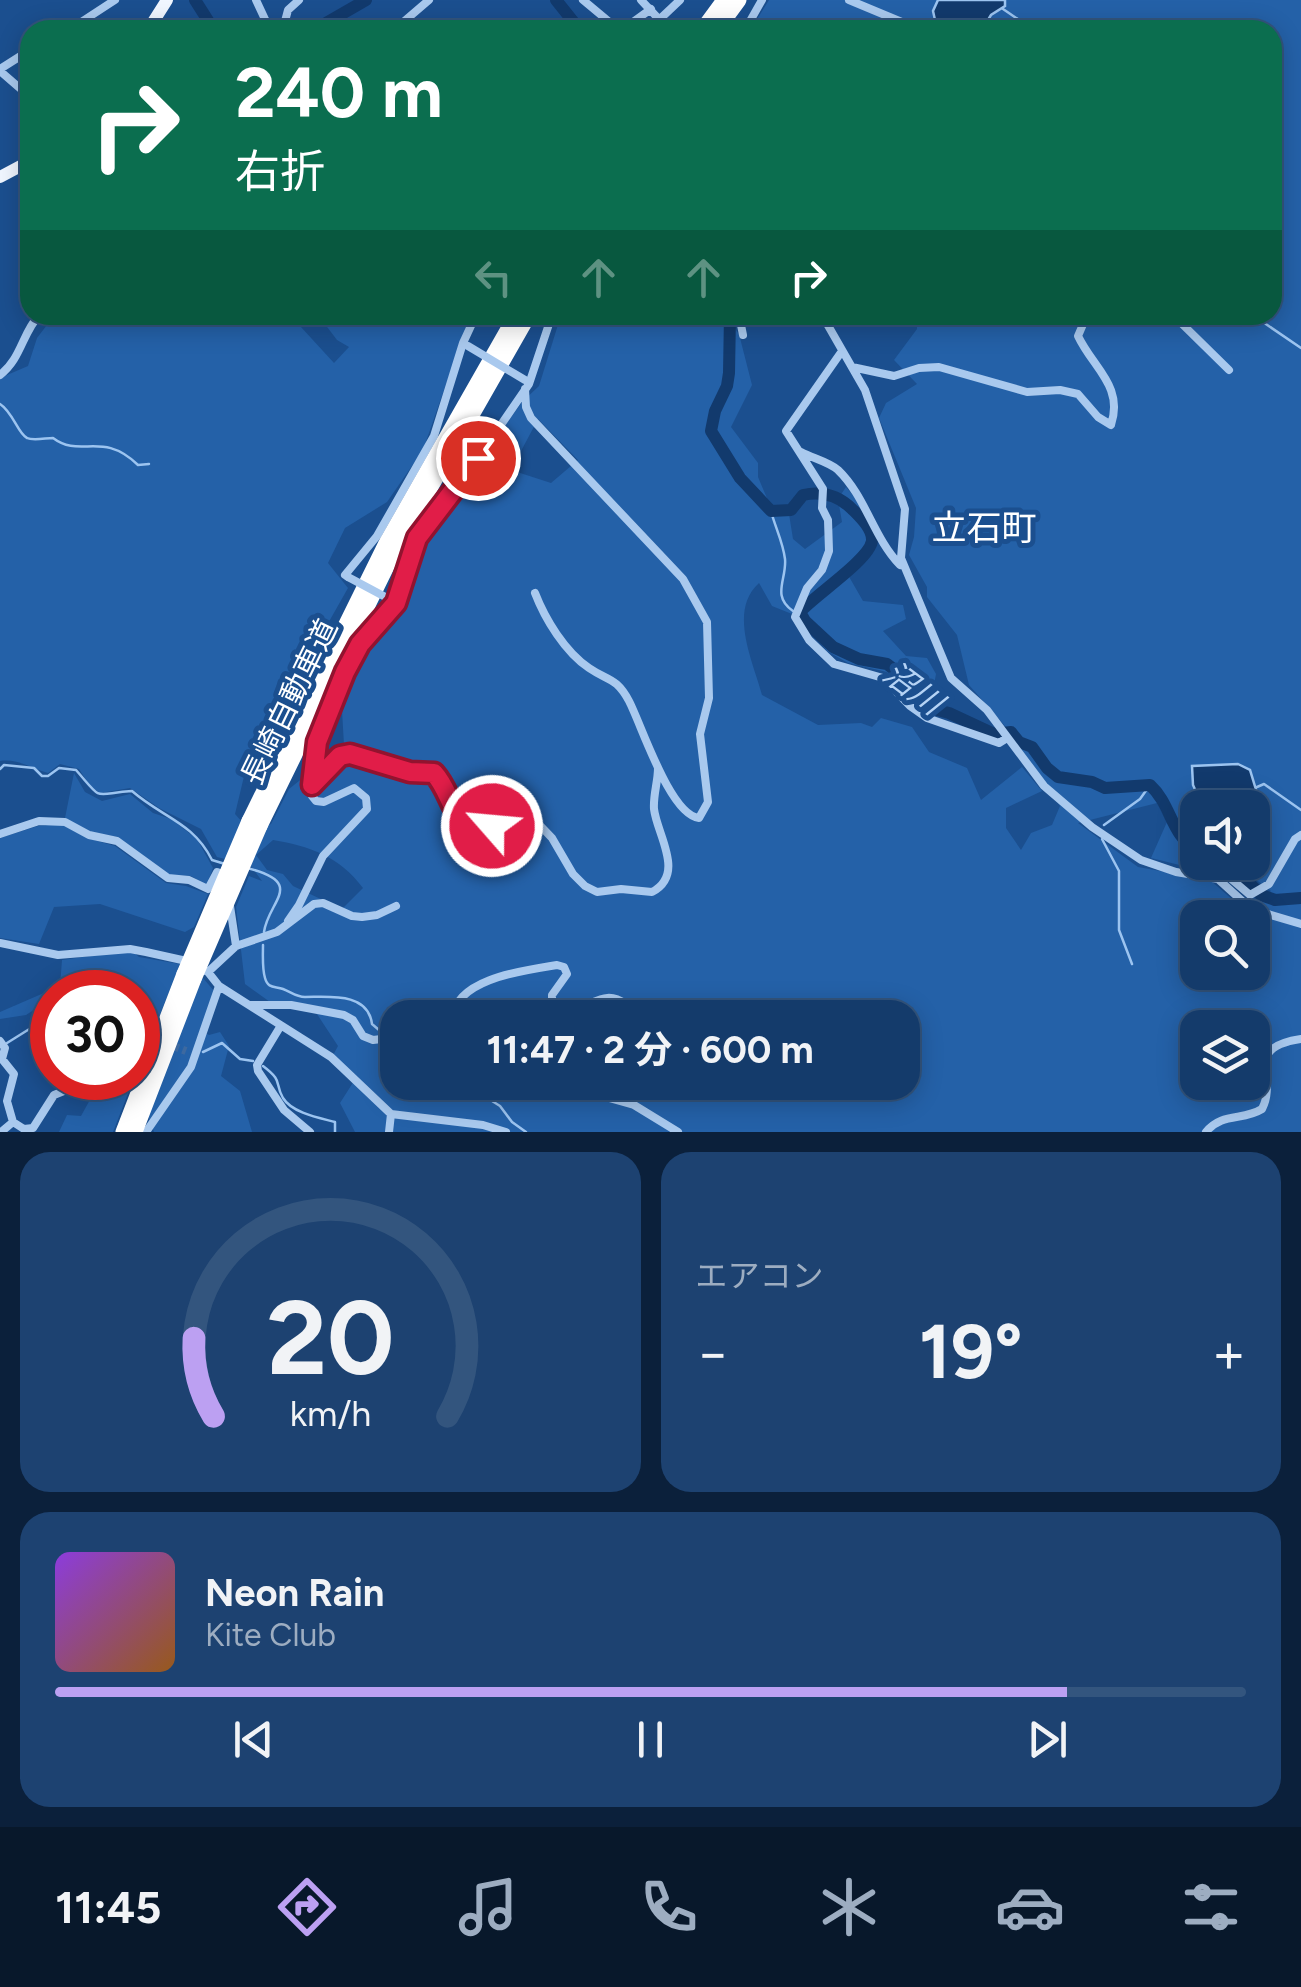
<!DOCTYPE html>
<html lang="ja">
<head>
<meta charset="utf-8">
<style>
  :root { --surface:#143b6b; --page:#1d4271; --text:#f1f3f6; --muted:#9dadc1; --line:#33557e; --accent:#bca0f2 }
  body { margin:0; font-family:Figtree,"Noto Sans JP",sans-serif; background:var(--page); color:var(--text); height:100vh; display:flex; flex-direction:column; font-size:38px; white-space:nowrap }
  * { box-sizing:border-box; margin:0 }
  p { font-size:32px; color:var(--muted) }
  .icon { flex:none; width:55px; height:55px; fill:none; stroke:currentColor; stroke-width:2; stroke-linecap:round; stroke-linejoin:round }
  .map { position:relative; height:1132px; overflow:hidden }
  .drawer { display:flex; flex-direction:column; gap:20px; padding:20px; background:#0b203b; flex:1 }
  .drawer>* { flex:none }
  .hud { position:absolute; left:20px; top:20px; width:1262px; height:305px; border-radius:30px; box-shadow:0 5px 25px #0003,0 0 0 2px var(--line); background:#0b6e4f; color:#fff; overflow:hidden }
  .tools { position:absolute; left:1180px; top:790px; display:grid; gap:20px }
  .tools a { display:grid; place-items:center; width:90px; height:90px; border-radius:20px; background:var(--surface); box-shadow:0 5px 25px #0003,0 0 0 2px var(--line); font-size:50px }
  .speed { position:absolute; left:30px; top:970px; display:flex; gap:20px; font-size:50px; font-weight:700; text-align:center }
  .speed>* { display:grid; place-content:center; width:130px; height:130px; border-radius:50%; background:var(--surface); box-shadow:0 5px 25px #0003,0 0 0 2px var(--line); line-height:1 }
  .speed .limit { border:15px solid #d22; background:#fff; color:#111 }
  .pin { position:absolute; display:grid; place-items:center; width:85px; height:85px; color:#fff; margin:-42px; border:5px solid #fff; border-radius:50%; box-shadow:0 2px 10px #0007 }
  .me { position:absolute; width:110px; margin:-55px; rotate:297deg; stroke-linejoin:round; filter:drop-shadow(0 0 8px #0008) }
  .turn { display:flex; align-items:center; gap:35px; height:210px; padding:0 50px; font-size:45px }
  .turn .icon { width:130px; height:130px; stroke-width:2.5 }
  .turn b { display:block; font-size:70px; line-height:85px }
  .lanes { display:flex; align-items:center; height:95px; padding:0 50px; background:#0003; justify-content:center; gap:50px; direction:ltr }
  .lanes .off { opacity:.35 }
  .big { font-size:75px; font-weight:700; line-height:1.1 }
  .drawer .widget { flex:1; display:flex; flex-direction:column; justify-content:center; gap:15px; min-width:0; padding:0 35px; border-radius:30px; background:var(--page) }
  .drawer .dial { align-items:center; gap:0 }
  .dial svg { height:260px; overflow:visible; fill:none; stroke:var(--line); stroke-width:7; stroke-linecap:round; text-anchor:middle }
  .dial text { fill:var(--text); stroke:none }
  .song { display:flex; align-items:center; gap:30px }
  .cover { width:120px; height:120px; border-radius:15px; background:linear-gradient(135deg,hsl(270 70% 55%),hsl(30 70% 35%)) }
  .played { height:10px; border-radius:5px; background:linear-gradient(90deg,var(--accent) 85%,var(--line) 85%) }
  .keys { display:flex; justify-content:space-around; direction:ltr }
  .heat { display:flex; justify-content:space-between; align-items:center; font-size:55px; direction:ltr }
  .drawer .tiles { flex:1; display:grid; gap:20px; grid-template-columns:1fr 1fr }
  .widget:last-child { grid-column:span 2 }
  .trip { position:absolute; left:380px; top:1000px; width:540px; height:100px; border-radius:30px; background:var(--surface); box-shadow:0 5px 25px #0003,0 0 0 2px var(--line); font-weight:700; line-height:100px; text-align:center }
  .tabs { display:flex; height:160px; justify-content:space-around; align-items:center; background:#08182b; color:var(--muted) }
  .tabs .icon { width:70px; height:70px }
  .tabs .selected { color:var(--accent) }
  .tabs b { font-size:45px; color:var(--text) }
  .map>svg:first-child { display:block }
  .green { fill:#2461a8; fill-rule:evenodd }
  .water { fill:#123a6d; stroke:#9cc4f0; stroke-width:2.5 }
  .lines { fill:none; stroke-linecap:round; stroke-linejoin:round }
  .stream { stroke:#9cc4f0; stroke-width:2.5 }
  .river { stroke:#123a6d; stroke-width:12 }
  .street-tunnel { stroke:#3d69a0; stroke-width:8; stroke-dasharray:8 4; stroke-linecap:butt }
  .street { stroke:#a9c9ee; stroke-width:8 }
  .primary { stroke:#f0f6ff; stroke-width:12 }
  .highway { stroke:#fff; stroke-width:15 }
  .street-bridge { stroke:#a9c9ee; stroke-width:8 }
  .highway-bridge { stroke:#fff; stroke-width:15 }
  .route-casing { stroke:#92132f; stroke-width:25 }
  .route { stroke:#e11d48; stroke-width:18 }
  .labels { text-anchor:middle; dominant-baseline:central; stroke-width:10; stroke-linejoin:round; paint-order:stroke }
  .street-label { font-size:30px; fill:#fff; stroke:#1b4f8f }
  .water-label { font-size:32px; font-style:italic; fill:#b5d3f5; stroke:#1b4f8f }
  .quarter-label { font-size:35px; fill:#fff; stroke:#1b4f8f }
</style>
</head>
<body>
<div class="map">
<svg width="1301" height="1132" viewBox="0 0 1301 1132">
  <rect width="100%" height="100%" fill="#1b4f8f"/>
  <path class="green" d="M 769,0 L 938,0 L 933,11 L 939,23 L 955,30 L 782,30 L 779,25 L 769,30 L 757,30 L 754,24 Z
    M 1005,0 L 1301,0 L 1301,1132 L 355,1132 L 340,1103 L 354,1081 L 331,1059 L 338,1046 L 313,1008 L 270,1002 L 245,984 L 236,907 L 249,876 L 262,881 L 250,865 L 217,857 L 201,829 L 159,808 L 130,788 L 100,793 L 90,786 L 79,769 L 60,764 L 48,773 C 32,769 18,758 0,761 L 0,378 L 28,366 L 37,338 L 50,321 L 49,315 L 290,315 L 334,363 L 349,347 L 337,340 L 318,315 L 478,315 L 464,333 L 423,450 L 387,502 L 345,528 L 328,563 L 348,588 L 246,768 L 235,814 L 251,832 L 271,824 L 289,789 L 344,745 L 341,693 L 368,647 L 406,599 L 418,548 L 522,402 L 539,386 L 561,315 L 725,315 L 739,334 L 752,385 L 731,427 L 758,463 L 758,477 L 769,503 L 789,514 L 793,539 L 805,549 L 842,522 L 838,499 L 846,487 L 865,510 L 876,534 L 844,568 L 863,601 L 903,605 L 906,619 L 883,631 L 906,656 L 927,658 L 936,674 L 929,712 L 903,694 L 887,672 L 848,663 L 827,651 L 797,616 L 772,606 L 759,583 C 728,611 753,661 762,695 L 818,725 L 861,723 L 872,727 L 881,718 L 912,727 L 929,752 L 967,768 L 981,800 L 1022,767 L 1042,791 L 1006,808 L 1006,828 L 1021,850 L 1031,833 L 1052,825 L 1060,806 L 1005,726 L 969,685 L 957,635 L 927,597 L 927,587 L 909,555 L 914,537 L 916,508 L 879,418 L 886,403 L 917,384 L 894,360 L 917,329 L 917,315 L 1272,315 L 1272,30 L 982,30 L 991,15 L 1004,8 ZM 538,419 L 578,460 L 551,483 L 511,470 ZM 1238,764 L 1246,807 L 1252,808 L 1252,862 L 1234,863 L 1271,891 L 1247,912 L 1210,880 L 1138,867 L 1078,823 L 1157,803 L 1167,822 L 1151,858 L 1200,870 L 1227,869 L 1225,863 L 1198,862 L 1198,808 L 1203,807 L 1193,785 L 1192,767 ZM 273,840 C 310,846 340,857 363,888 L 342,909 L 293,886 L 283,874 L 267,870 L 256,855 ZM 1198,918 L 1252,918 L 1252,972 L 1198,972 ZM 398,1018 L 902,1018 L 902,1082 L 398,1082 ZM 1198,1028 L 1252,1028 L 1252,1082 L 1198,1082 Z
    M 74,773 L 85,792 L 102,801 L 130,794 L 153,813 L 171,819 L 197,839 L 213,868 L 207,885 L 191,876 L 169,875 L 118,837 L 86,831 L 65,818 Z
    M 62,824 L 87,838 L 115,846 L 166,883 L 186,886 L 208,894 L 194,927 L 185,932 L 100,904 L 54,907 L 39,944 L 0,938 L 0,838 L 38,826 Z
    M 131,950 L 139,957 L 180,964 L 138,1070 L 138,992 L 115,992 L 105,971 C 85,973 76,979 61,992 L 52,992 L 52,998 L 26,1015 L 0,1019 L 0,1012 L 60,986 L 62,960 Z
    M 202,977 L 215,992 L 201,1031 L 209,1035 L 220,1032 L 229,1046 L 221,1076 L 240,1091 L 252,1132 L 154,1132 L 148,1116 Z
    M 102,1078 L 134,1078 L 113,1132 L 59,1132 L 67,1115 L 81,1116 Z"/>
  <path class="water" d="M 938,0 L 1005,0 L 1005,6 L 991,15 L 982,30 L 955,30 L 935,20 L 933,11 Z
    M 1238,764 L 1250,770 L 1257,793 L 1246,807 L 1203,807 L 1193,785 L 1192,766 Z"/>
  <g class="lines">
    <path class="stream" d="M 1003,9 L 1034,30
      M 1257,318 L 1301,348
      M 0,404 C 13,412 18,434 27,438 C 33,441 46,438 53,438 C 81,459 102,430 138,465 L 149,464
      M 771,511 C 775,527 783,542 785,559 C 787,579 771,596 793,611
      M 0,769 L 4,765 L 34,768 L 42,776 L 48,776 L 59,768 L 76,770 C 104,802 91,794 132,791 C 163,818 193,822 212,860 L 225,864
      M 1257,787 L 1264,784 L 1301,810
      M 1104,825 L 1140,799 L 1150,785
      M 1102,839 L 1119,871 L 1119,930 L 1132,964
      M 247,868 C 307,883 268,901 264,932
      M 263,945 C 263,955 262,968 265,978 C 268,989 275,986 283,989 C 291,992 296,997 305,997 C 329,997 368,992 372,1024 L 386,1036
      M 44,1035 L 52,1037
      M 7,1043 L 31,1028
      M 388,1043 L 393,1060 L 398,1064
      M 203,1052 L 222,1043 L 240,1059 L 253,1061
      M 263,1066 C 284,1082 274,1082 283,1098 C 292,1113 320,1118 335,1122 L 335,1132
      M 462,1082 L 500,1106 L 512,1122 L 526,1132"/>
    <path class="river" d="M 195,0 L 214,30
      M 556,0 L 580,30
      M 314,30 L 366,0
      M 730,315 L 729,373 L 727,386 L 715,411 L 711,431 L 740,478 L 771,511 L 791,510 L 803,495 C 822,491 838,495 852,509 C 860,517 873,529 872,541 C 869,560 815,595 800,612 L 805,621 L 833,647 L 859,659 L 887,664 L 896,671 L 910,692 L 926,707 L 949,713 L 994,734 L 1011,732 L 1019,742 L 1032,747 L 1047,768 L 1058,777 L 1092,782 L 1105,788 L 1150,785 C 1172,805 1170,835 1198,851
      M 1229,862 L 1261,895 L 1275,900 L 1301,898"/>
    <path class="street-tunnel" d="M 138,1032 L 186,1051"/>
    <path class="street" d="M 256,0 L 270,30
      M 583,0 L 619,30
      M 641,0 L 669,30
      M 849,0 L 921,30
      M 661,18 L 680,0
      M 69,30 L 115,0
      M 271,30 L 284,25 L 288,10 L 299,0
      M 394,30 L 429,0
      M 622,30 L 651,9
      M 745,30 L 762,0
      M 0,69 L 30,50
      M 0,71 L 30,97
      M 739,315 L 743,335
      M 822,315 L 865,390 L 905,509 L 901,558 L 951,678 L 987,710 L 1044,786 L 1092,827 L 1141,860 L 1176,872 L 1218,879 L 1251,909 L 1301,924
      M 1173,315 L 1229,370
      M 842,351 L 786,431 L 823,489 L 822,508 L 828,520 L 829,551 L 822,570 L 807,588 L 795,617 L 809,640 L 834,664 L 883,678 L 910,706 L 927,718 L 999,743 L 1007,738
      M 852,367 L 894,376 L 919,368 L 939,367 L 1027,392 L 1060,390 L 1078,394 L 1098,417 L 1111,425 C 1124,386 1093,368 1078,336 L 1087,315
      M 0,375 C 21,359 22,334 39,315
      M 525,389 L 526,407 L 531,418 L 683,579 L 707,622 L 709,698 L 700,734 L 708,802 L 699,818 C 670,815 642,726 629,701 C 616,677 608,681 589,668 C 565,652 545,619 535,593
      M 801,452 C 812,458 829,462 838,470 C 866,497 873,537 900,565
      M 348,577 L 345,575 L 377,536 L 434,436 L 463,343 L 476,315
      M 312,785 L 339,756 L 349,754 L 410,772 L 434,773 C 460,801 449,833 501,826 C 512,824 521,817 531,816 L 552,838 L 573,874 L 585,886 L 597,892 L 621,889 L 652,892 C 686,874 657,835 654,809 C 653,795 658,782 658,768
      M 0,834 L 39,821 L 65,822 L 89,835 L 117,841 L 168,878 L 189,880 L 208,889 L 217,872 L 225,875
      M 1212,876 L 1223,872 L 1250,895 L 1269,884 L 1295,839 L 1301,835
      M 230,906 L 236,946
      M 288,921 L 299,905 L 323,856 L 367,809 L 366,798 L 354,788 L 324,802 L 316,801 L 312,796 L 311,772 L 317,741 L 345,673 L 360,644 L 396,603 L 417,538 L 435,510 L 459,486 L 529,384 L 552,315
      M 0,943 L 58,955 L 130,949 L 146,952 L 182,960 L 208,972 L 219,986 L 331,1057 L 391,1114 L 483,1125 L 506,1132
      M 208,972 L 236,946 L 277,932 L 314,904 L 323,903 L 352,916 L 362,917 L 377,915 L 396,906
      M 251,1005 L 291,1005 L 344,1015 L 353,1020 L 363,1036 L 373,1040 L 398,1037
      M 453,1018 C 455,978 527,970 557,965 L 564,967 L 567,974 L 552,995 L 552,1002 L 555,1007 C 586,1017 601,985 625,1004 L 628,1018
      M 280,1027 L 257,1065 L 258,1071 L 284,1110 L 310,1132
      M 0,1041 L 5,1048 L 2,1059 L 14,1074 L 7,1101 L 13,1122
      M 597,1082 L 595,1087 L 602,1096 L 634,1105 L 678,1132
      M 1,1132 L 13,1122 L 24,1129 L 33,1128 L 54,1095 L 96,1078
      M 146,1132 L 191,1067 L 219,986
      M 389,1132 L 391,1114
      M 1206,1132 C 1222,1112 1243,1121 1262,1109 C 1279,1077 1241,1048 1301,1039"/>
    <path class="primary" d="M 148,30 L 167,0
      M 0,177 L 30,161"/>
    <path class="highway" d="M 702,30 L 724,0
      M 717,30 L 739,0
      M 249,821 L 385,545 L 516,315
      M 260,826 L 395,550 L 529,315
      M 123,1132 L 184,974
      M 135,1132 L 194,979"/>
    <path class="street-bridge" d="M 468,346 L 525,380
      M 348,577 L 391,600"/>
    <path class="highway-bridge" d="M 184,974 L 249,821
      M 194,979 L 260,826"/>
  </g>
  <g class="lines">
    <defs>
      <path id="route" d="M 478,458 L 417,538 L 396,603 L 360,644 L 345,672 L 317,742 L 312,785 L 340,756 L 350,754 L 410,772 L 434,773 C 455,796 450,831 492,826"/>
    </defs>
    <use href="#route" class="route-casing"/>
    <use href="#route" class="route"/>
  </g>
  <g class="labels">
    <g class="street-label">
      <text transform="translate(289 702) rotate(-64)">長崎自動車道</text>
    </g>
    <g class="water-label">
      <text transform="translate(913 688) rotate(37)">沼川</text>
    </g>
    <g class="quarter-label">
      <text x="984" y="528">立石町</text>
    </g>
  </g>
</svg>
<div class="tools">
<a><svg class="icon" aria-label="sound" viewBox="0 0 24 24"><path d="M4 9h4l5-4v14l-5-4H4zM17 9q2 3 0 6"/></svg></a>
<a><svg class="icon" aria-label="search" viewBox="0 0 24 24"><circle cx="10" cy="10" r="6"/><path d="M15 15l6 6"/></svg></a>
<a><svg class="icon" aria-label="layers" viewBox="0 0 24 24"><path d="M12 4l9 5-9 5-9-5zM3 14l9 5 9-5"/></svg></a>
</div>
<div class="speed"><div class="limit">30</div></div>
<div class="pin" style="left:478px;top:458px;background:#d93025"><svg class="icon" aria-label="arrive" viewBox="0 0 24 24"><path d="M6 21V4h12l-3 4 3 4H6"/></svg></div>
<svg class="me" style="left:492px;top:826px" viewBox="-20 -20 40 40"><circle r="17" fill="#e11d48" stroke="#fff" stroke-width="3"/><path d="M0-11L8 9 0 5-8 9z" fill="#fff"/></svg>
<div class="trip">11:47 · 2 分 · 600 m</div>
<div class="hud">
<div class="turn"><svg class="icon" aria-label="right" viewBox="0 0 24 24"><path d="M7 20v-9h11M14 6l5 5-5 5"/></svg><div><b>240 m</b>右折</div></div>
<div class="lanes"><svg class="icon off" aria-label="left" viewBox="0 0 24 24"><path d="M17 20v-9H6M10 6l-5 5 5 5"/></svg><svg class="icon off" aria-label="ahead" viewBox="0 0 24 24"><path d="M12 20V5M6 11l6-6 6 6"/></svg><svg class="icon off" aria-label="ahead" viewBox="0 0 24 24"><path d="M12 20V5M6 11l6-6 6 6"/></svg><svg class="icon" aria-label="right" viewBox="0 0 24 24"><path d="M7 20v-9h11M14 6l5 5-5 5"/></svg></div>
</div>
</div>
<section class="drawer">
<div class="tiles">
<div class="widget dial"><svg viewBox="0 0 100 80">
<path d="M14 69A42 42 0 1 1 86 69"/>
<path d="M14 69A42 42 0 0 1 8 45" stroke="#bca0f2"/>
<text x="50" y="56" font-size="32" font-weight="700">20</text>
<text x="50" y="72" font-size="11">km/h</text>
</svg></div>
<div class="widget"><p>エアコン</p>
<div class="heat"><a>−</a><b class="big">19°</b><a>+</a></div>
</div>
<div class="widget">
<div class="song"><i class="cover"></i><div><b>Neon Rain</b><p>Kite Club</p></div></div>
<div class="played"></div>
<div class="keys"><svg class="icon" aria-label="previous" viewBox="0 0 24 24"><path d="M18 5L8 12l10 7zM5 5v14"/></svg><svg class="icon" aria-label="pause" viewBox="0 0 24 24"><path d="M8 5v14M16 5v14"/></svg><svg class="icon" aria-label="next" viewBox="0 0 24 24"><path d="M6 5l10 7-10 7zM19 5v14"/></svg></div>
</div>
</div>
</section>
<nav class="tabs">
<b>11:45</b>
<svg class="icon selected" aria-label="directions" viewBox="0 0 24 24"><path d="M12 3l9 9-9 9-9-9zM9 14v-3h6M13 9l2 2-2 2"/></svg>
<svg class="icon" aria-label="music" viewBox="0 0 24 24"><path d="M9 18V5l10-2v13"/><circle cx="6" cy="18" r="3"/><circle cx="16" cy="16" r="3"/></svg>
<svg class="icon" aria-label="phone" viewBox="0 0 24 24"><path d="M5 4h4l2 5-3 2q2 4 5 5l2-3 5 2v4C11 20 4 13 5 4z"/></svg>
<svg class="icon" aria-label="climate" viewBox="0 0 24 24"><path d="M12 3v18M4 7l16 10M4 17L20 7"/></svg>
<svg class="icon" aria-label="car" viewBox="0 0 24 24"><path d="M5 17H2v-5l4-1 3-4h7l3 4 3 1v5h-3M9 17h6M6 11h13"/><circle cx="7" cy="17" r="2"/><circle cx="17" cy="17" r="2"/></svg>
<svg class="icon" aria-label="filters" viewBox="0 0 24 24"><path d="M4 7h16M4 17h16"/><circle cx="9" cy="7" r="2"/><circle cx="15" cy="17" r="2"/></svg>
</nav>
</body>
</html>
